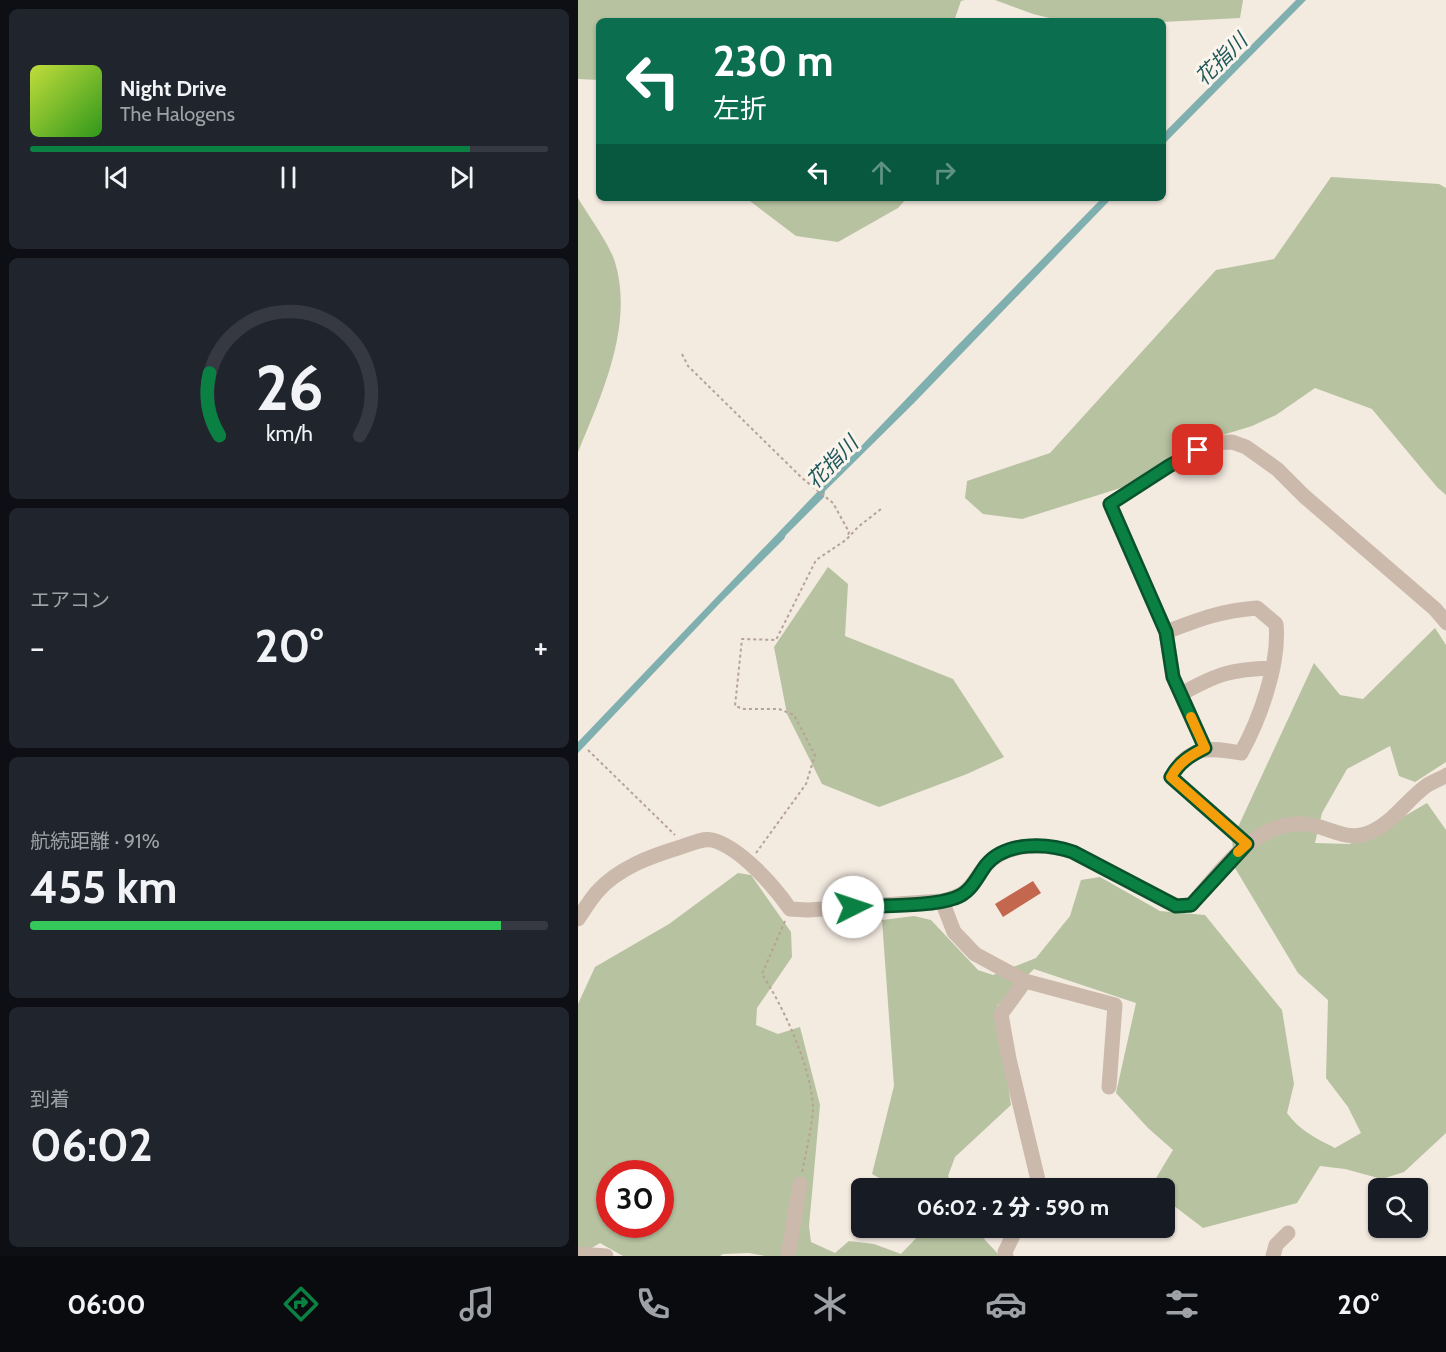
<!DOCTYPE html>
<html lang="ja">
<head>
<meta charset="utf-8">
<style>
  :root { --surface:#171b24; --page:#20242c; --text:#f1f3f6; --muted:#9ea1a6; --line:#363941; --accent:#0b8043 }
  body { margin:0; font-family:Cabin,"Noto Sans JP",sans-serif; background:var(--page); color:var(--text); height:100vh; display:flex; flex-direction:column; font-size:22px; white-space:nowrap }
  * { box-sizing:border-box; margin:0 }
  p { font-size:20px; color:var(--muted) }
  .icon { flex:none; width:33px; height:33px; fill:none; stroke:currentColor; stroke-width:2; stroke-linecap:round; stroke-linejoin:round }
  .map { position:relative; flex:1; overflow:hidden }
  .details { display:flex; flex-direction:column; gap:9px; padding:9px; background:#0d0f14; width:578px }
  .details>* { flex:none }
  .banner { position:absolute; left:18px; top:18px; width:570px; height:183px; border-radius:9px; box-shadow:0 2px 4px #0004; background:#0b6e4f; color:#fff; overflow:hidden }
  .tools { position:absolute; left:790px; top:1178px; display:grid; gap:12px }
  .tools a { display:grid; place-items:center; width:60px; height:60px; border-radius:9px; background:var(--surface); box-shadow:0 2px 4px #0004; font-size:30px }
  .speed { position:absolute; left:18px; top:1160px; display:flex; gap:12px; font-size:30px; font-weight:700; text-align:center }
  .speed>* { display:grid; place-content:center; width:78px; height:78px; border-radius:50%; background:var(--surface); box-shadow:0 2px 4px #0004; line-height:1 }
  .speed .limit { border:9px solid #d22; background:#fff; color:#111 }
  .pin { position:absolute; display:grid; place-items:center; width:51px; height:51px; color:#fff; margin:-26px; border-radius:12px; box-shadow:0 3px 9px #0006 }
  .me { position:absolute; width:66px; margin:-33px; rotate:86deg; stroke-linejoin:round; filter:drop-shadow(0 0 4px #0008) }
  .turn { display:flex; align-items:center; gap:21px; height:126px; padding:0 18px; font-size:27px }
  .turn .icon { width:78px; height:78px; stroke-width:2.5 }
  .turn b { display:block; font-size:42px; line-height:51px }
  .lanes { display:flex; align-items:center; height:57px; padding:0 18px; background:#0003; justify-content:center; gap:30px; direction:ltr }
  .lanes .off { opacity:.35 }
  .big { font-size:45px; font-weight:800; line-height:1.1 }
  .details .tile { flex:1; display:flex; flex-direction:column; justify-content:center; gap:9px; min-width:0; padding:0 21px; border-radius:9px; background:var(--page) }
  .details .dial { align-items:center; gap:0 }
  .dial svg { height:156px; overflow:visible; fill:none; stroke:var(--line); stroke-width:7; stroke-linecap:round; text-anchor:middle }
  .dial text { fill:var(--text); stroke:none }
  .song { display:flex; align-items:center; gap:18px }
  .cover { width:72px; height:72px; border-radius:9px; background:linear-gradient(135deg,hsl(70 70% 55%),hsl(110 70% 35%)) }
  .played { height:6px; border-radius:3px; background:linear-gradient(90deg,var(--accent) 85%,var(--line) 85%) }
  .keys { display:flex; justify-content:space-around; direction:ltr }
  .heat { display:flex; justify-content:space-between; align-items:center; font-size:33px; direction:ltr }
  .charge { height:9px; border-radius:4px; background:linear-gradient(90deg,#34c759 91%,var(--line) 0) }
  .trip { position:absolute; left:273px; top:1178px; width:324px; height:60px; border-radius:9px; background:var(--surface); box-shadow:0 2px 4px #0004; font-weight:800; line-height:60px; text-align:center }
  .tabs { display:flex; height:96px; justify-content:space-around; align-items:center; background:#090b0e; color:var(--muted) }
  .tabs .icon { width:42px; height:42px }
  .tabs .active { color:var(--accent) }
  .tabs b { font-size:27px; color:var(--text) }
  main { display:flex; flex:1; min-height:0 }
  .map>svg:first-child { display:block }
  .green { fill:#b7c2a0; fill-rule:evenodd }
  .water { fill:#80afaf }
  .building { fill:#c3684e }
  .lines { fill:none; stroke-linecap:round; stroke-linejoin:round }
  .path { stroke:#b7a396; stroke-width:2; stroke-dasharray:3 3; stroke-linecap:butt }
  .minor { stroke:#cbb9ac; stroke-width:15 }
  .route-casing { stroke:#07532c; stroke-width:15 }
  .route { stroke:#0b8043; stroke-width:10 }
  .slow { stroke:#f59e0b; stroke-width:10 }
  .labels { text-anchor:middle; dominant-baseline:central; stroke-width:6; stroke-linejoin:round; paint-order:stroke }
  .water-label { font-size:21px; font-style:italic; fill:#21585a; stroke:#faf4ed }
</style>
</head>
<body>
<main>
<section class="details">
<div class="tile">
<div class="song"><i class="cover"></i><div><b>Night Drive</b><p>The Halogens</p></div></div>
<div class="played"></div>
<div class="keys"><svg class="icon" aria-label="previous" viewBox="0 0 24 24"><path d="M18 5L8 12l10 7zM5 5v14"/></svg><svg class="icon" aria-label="pause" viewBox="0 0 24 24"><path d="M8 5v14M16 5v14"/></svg><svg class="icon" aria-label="next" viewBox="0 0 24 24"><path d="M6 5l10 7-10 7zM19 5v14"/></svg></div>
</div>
<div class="tile dial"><svg viewBox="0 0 100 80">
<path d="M14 69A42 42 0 1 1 86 69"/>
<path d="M14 69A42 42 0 0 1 9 37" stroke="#0b8043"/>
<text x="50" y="56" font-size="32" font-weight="700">26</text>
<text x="50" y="72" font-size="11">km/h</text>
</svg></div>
<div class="tile"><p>エアコン</p>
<div class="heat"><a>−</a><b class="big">20°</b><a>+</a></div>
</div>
<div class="tile"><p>航続距離 · 91%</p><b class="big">455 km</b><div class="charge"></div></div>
<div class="tile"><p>到着</p><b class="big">06:02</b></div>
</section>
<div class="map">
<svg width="869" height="1256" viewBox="0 0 869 1256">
  <rect width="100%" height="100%" fill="#f3eae0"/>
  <path class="green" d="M 0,0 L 387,0 L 383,1 L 376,21 L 21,21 L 21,80 L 0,79 Z
    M 417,0 L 665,0 L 662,18 L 585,22 L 484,21 L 455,14 Z
    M 753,177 L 861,184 L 868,188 L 868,495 L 859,487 L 794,409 L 737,388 L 698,415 L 674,426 L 628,440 L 552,485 L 444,519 L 405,514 L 387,498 L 389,481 L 472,453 L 638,270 L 696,259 Z
    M 0,198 C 10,215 32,245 37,262 C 56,325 24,394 0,452 Z
    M 168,198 L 329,198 L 320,208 L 260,242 L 218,236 Z
    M 250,567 L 270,584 L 267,636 L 375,679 L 426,757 L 389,774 L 301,807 L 244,784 L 209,714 L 196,647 Z
    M 857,628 L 868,645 L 868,762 L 837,782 L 821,776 L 812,746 L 769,769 L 744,813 L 737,843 L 771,844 L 789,838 L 849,803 L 868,830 L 868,1133 L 826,1172 L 804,1179 L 767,1169 L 742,1166 L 719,1203 L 625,1228 L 587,1199 L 586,1188 L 572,1188 L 595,1150 L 570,1128 L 538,1093 L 558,1003 L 456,969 L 419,1006 L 433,1105 L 377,1157 L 370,1176 L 377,1188 L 319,1188 L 294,1174 L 316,1086 L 304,920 L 336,916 L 353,920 L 400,970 L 415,975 L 458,958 L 492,916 L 503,880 L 522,877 L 582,911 L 627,915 L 704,1010 L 716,1084 L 709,1113 C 721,1130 739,1139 757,1148 L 783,1133 L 770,1107 L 748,1078 L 750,1000 L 720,973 L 657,868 L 654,840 L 736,663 L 762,695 L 785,699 Z
    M 160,873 L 173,875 L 213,932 L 214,957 L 179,1008 L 178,1025 L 200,1034 L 222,1027 L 242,1105 L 231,1226 L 233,1242 L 257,1253 L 271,1241 L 296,1244 L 323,1254 L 343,1233 L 346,1227 L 400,1227 L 407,1240 L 422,1256 L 187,1256 L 171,1253 L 145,1254 L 142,1256 L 45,1256 L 22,1243 L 0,1256 L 0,1004 L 17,967 L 91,924 ZM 32,1173 L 82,1173 L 82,1224 L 32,1224 Z"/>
  <path class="water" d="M 718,0 L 728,0 L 585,145 L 585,134 Z
    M 524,198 L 534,198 L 336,403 L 247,491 L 246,497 L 208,535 L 206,539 L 143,602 L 0,753 L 0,742 L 377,348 Z"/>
  <path class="building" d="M 455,881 L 463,893 L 425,917 L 417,904 Z"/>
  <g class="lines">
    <path class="path" d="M 104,354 L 110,366 L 224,478 L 255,503 L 271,532 L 269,538
      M 10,750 L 97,835
      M 178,853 L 228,784 L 237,755 L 216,715 L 201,709 L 166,709 L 157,706 L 164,639 L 198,640 L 238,560 L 268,540 L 280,527 L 303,509
      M 207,921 L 184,974 C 206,1008 231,1063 235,1104 C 236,1118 227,1156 224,1173"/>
    <path class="minor" d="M 588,632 C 622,619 642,611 679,608 L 698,624 C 702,663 682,719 663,753 C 631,747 611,745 593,777 L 669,844
      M 603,694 C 639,674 653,669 695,668
      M 627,748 L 595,677 L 588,632 L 532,504 L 591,466 L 634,443 L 654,442 L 668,447 L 699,469 L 726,496 L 857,609 L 869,623
      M 364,901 L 376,932 L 397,954 L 447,981 L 537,1005 L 531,1087
      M 0,919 C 6,910 12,900 19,892 C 40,868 73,856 103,847 C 112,844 124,838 134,840 C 162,847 196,886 212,909 L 230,910 L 364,901 C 397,893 391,884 410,863 C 431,842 469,843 495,852 L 598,906 L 613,905 C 643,871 684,811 738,826 C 759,831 772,842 795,831 C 816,821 830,799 848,786 C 854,782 862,779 869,775
      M 447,981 L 423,1014 L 431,1059 L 460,1180 L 456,1188
      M 0,1254 L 28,1256
      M 210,1256 L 222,1184
      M 428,1256 L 427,1252 L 439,1227
      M 695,1256 L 698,1245 L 710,1233"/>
  </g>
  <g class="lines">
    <defs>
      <path id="route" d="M 275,907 C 303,905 352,907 377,898 C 393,893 399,877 408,865 C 428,841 469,843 495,852 L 598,906 L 613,905 L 669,844 L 593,777 C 601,762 613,755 627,748 L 595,677 L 588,632 L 532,504 L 591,466 L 620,450"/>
    </defs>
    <use href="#route" class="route-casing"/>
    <use href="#route" class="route"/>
    <path class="slow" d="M 613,717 L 627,748 C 613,755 601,762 593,777 L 669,844 L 660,852"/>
  </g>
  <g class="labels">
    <g class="water-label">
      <text transform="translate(643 59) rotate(-45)">花指川</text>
      <text transform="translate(254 462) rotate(-46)">花指川</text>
    </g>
  </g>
</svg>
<div class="tools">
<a><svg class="icon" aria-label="search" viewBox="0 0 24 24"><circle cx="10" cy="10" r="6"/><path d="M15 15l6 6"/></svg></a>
</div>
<div class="speed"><div class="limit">30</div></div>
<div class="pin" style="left:620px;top:450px;background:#d93025"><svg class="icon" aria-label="arrive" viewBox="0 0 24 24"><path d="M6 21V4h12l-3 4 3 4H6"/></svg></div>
<svg class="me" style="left:275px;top:907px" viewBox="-20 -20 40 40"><circle r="19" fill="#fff"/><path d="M0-13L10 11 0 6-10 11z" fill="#0b8043"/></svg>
<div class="trip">06:02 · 2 分 · 590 m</div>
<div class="banner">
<div class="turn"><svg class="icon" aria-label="left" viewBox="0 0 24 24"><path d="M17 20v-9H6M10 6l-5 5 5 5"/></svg><div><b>230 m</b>左折</div></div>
<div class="lanes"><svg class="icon" aria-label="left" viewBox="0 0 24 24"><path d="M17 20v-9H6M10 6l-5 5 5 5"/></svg><svg class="icon off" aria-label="ahead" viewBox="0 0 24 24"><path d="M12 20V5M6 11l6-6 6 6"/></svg><svg class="icon off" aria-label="right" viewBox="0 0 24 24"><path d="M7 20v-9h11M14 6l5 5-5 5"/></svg></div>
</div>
</div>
</main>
<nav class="tabs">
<b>06:00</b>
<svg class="icon active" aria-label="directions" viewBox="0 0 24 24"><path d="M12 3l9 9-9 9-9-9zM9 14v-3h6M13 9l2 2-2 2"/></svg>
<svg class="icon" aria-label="music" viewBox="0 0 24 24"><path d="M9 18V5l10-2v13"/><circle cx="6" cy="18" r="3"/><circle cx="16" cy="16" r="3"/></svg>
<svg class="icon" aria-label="phone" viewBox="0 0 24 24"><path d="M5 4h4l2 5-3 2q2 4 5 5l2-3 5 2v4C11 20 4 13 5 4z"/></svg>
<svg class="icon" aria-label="climate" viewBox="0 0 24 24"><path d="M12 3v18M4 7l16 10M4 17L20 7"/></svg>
<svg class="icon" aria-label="car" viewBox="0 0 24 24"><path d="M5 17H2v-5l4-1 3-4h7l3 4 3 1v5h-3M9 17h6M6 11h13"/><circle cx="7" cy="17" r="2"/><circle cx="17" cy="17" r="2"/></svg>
<svg class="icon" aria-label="filters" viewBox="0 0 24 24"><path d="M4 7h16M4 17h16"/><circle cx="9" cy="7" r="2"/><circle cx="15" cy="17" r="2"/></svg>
<b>20°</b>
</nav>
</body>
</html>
